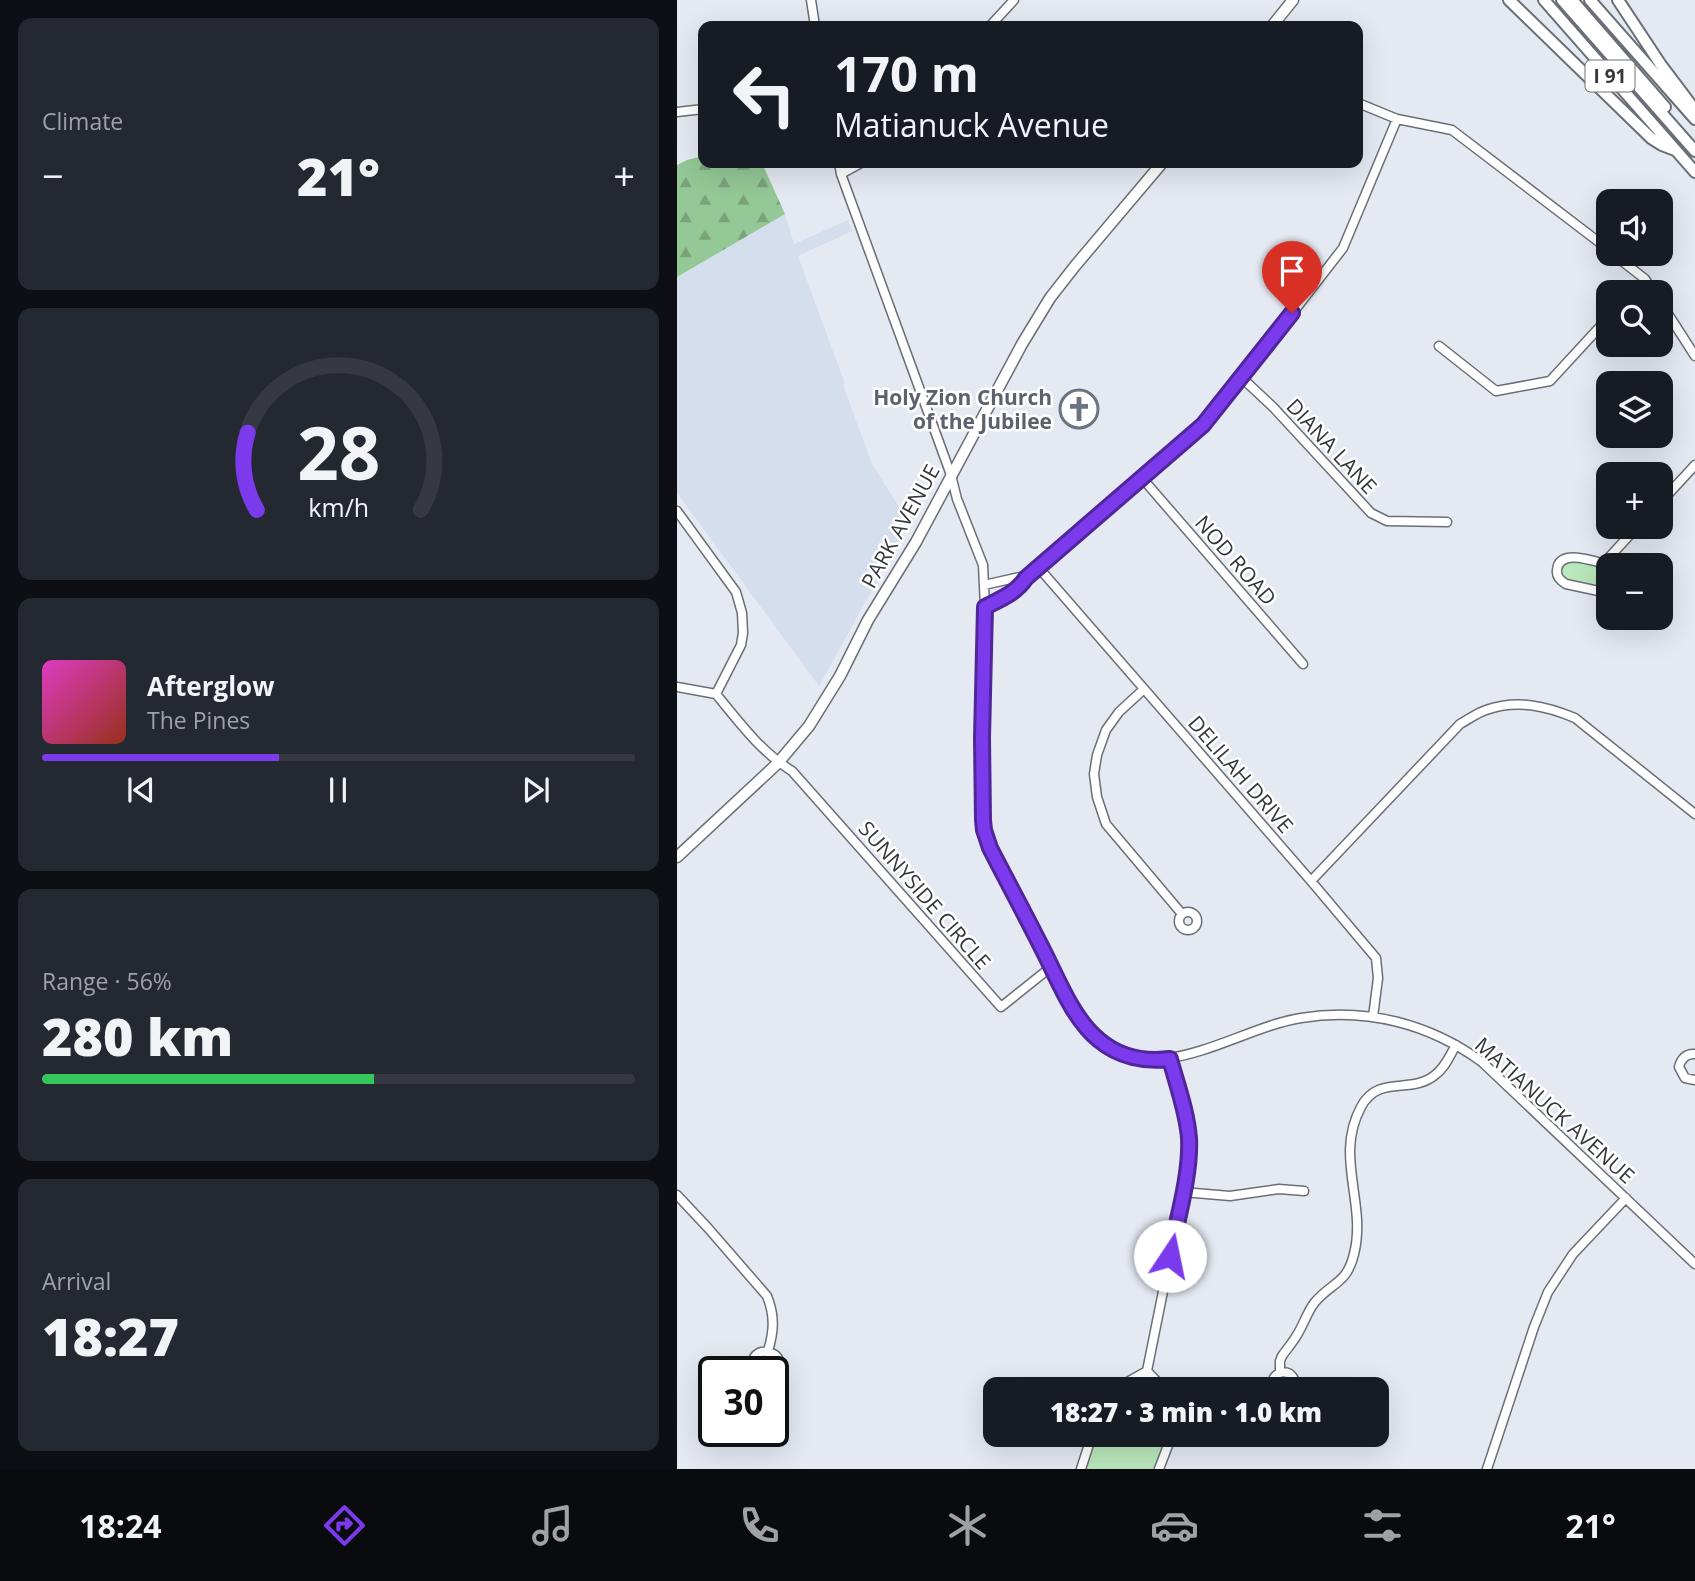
<!DOCTYPE html>
<html lang="en">
<head>
<meta charset="utf-8">
<style>
  :root { --surface:#171b24; --page:#242831; --text:#f1f3f6; --muted:#9ea1a6; --line:#363941; --accent:#7c3aed }
  body { margin:0; font-family:"Open Sans",sans-serif; background:var(--page); color:var(--text); height:100vh; display:flex; flex-direction:column; font-size:26px; white-space:nowrap }
  * { box-sizing:border-box; margin:0 }
  p { font-size:23px; color:var(--muted) }
  .icon { flex:none; width:38px; height:38px; fill:none; stroke:currentColor; stroke-width:2; stroke-linecap:round; stroke-linejoin:round }
  .map { position:relative; flex:1; overflow:hidden }
  .drawer { display:flex; flex-direction:column; gap:18px; padding:18px; background:#0d0f14; width:677px }
  .drawer>* { flex:none }
  .banner { position:absolute; left:21px; top:21px; width:665px; height:147px; border-radius:14px; box-shadow:0 7px 28px #0002; background:#171b24; color:var(--text); overflow:hidden }
  .buttons { position:absolute; left:919px; top:189px; display:grid; gap:14px }
  .buttons a { display:grid; place-items:center; width:77px; height:77px; border-radius:14px; background:var(--surface); box-shadow:0 7px 28px #0002; font-size:35px }
  .speed { position:absolute; left:21px; top:1356px; display:flex; gap:14px; font-size:35px; font-weight:700; text-align:center }
  .speed>* { display:grid; place-content:center; width:91px; height:91px; border-radius:50%; background:var(--surface); box-shadow:0 7px 28px #0002; line-height:1 }
  .speed .limit { border:4px solid #111; border-radius:10px; background:#fff; color:#111 }
  .pin { position:absolute; display:grid; place-items:center; width:60px; height:60px; color:#fff; margin:-72px -30px; border-radius:50% 50% 50% 0; rotate:-45deg; box-shadow:0 0 7px #0007 }
  .pin .icon { rotate:45deg }
  .me { position:absolute; width:77px; margin:-38px; rotate:11deg; stroke-linejoin:round; filter:drop-shadow(0 0 5px #0008) }
  .turn { display:flex; align-items:center; gap:24px; height:147px; padding:0 21px; font-size:32px }
  .turn .icon { width:91px; height:91px; stroke-width:2.5 }
  .turn b { display:block; font-size:49px; line-height:60px }
  .big { font-size:52px; font-weight:800; line-height:1.1 }
  .drawer .widget { flex:1; display:flex; flex-direction:column; justify-content:center; gap:10px; min-width:0; padding:0 24px; border-radius:14px; background:var(--page) }
  .drawer .dial { align-items:center; gap:0 }
  .dial svg { height:182px; overflow:visible; fill:none; stroke:var(--line); stroke-width:7; stroke-linecap:round; text-anchor:middle }
  .dial text { fill:var(--text); stroke:none }
  .song { display:flex; align-items:center; gap:21px }
  .cover { width:84px; height:84px; border-radius:10px; background:linear-gradient(135deg,hsl(310 70% 55%),hsl(10 70% 35%)) }
  .played { height:7px; border-radius:4px; background:linear-gradient(90deg,var(--accent) 40%,var(--line) 40%) }
  .keys { display:flex; justify-content:space-around; direction:ltr }
  .heat { display:flex; justify-content:space-between; align-items:center; font-size:38px; direction:ltr }
  .charge { height:10px; border-radius:5px; background:linear-gradient(90deg,#34c759 56%,var(--line) 0) }
  .trip { position:absolute; left:306px; top:1377px; width:406px; height:70px; border-radius:14px; background:var(--surface); box-shadow:0 7px 28px #0002; font-weight:800; line-height:70px; text-align:center }
  .dock { display:flex; height:112px; justify-content:space-around; align-items:center; background:#090b0e; color:var(--muted) }
  .dock .icon { width:49px; height:49px }
  .dock .active { color:var(--accent) }
  .dock b { font-size:32px; color:var(--text) }
  main { display:flex; flex:1; min-height:0 }
  .map>svg:first-child { display:block }
  .built { fill:#d5deed }
  .forest { fill:url(#forest-firs) }
  .park { fill:#bae7bb }
  .lines { fill:none; stroke-linecap:round; stroke-linejoin:round }
  .minor-casing { stroke:#6a6f77; stroke-width:11 }
  .major-casing { stroke:#6a6f77; stroke-width:13 }
  .highway-casing { stroke:#6a6f77; stroke-width:14 }
  .minor { stroke:#fff; stroke-width:8 }
  .major { stroke:#fff; stroke-width:10 }
  .highway { stroke:#fff; stroke-width:10 }
  .route-casing { stroke:#51269a; stroke-width:18 }
  .route { stroke:#7c3aed; stroke-width:12 }
  .labels { text-anchor:middle; dominant-baseline:central; stroke-width:5; stroke-linejoin:round; paint-order:stroke }
  .shield { fill:#fff; stroke:#727376; stroke-width:2 }
  .shield-label { font-size:19px; font-weight:bold; fill:#35373b }
  .worship-label { font-size:21px; font-weight:bold; fill:#5b616d; stroke:#fff; text-anchor:end }
  .street-label { font-size:21px; fill:#35373b; stroke:#fff }
</style>
</head>
<body>
<main>
<section class="drawer">
<div class="widget"><p>Climate</p>
<div class="heat"><a>−</a><b class="big">21°</b><a>+</a></div>
</div>
<div class="widget dial"><svg viewBox="0 0 100 80">
<path d="M14 69A42 42 0 1 1 86 69"/>
<path d="M14 69A42 42 0 0 1 10 35" stroke="#7c3aed"/>
<text x="50" y="56" font-size="32" font-weight="700">28</text>
<text x="50" y="72" font-size="11">km/h</text>
</svg></div>
<div class="widget">
<div class="song"><i class="cover"></i><div><b>Afterglow</b><p>The Pines</p></div></div>
<div class="played"></div>
<div class="keys"><svg class="icon" aria-label="previous" viewBox="0 0 24 24"><path d="M18 5L8 12l10 7zM5 5v14"/></svg><svg class="icon" aria-label="pause" viewBox="0 0 24 24"><path d="M8 5v14M16 5v14"/></svg><svg class="icon" aria-label="next" viewBox="0 0 24 24"><path d="M6 5l10 7-10 7zM19 5v14"/></svg></div>
</div>
<div class="widget"><p>Range · 56%</p><b class="big">280 km</b><div class="charge"></div></div>
<div class="widget"><p>Arrival</p><b class="big">18:27</b></div>
</section>
<div class="map">
<svg width="1018" height="1469" viewBox="0 0 1018 1469">
  <defs>
    <pattern id="forest-firs" width="22" height="20" patternUnits="userSpaceOnUse" patternTransform="scale(1.75)"><rect width="22" height="20" fill="#94c896"/><path d="M5 1l3.5 6h-7zM16 11l3.5 6h-7z" fill="#7aa37c"/></pattern>
  </defs>
  <rect width="100%" height="100%" fill="#e4e9f2"/>
  <path class="built" d="M 108,214 L 117,244 L 171,220 L 175,231 L 121,256 L 168,384 L 166,385 L 195,464 L 232,523 L 142,686 L 0,493 L 0,277 Z"/>
  <path class="forest" d="M 26,156 L 26,163 L 85,163 L 108,214 L 0,277 L 0,165 L 10,160 Z"/>
  <path class="park" d="M 898,561 L 931,568 L 931,589 L 886,578 C 883,572 883,568 888,562 Z
    M 421,1435 L 489,1435 L 477,1469 L 409,1469 Z"/>
  <g class="lines">
    <defs>
      <path id="minor" d="M 134,0 L 138,26
        M 313,26 L 337,0
        M 681,103 L 720,119 L 775,130 L 931,249
        M 0,112 L 26,109
        M 162,163 L 164,174 L 274,475 L 280,499 L 306,565 L 308,607 L 305,738 L 306,820 L 307,830 L 313,848 C 335,890 356,933 379,975 C 390,997 400,1021 419,1038 C 478,1092 559,1028 624,1018 C 689,1007 753,1024 805,1062 L 1018,1264
        M 164,174 L 184,163
        M 936,254 L 968,279 L 976,292
        M 955,292 L 968,279
        M 984,303 L 1018,356
        M 762,346 L 819,391 L 873,381 L 931,318
        M 565,378 L 596,407 L 694,513 L 710,521 L 770,522
        M 465,478 L 626,664
        M 984,502 L 1018,465
        M 0,511 L 59,592 L 65,613 L 66,633 L 64,645 L 39,694
        M 926,564 L 960,527
        M 362,568 L 634,881 L 699,958 L 701,978 L 696,1017
        M 307,585 L 343,577 L 349,578
        M 931,593 L 889,584 C 884,581 879,577 880,570 C 882,547 919,562 932,565
        M 308,607 C 324,599 339,593 349,578 L 526,425 L 565,378 L 666,248 L 720,119
        M 0,687 L 39,694 C 62,722 84,752 115,771 L 324,1007 L 374,967
        M 467,689 L 442,712 L 429,730 L 420,755 L 417,774 L 420,797 L 429,824 L 505,914
        M 634,881 L 783,724 C 792,719 800,713 809,710 C 840,699 869,706 898,718 L 1018,814
        M502 921a9 9 0 1 1 18 0a9 9 0 1 1-18 0Z
        M 1018,1054 C 1009,1053 1004,1059 1002,1067 L 1008,1078 L 1018,1080
        M 506,1192 L 553,1196 L 602,1189 L 627,1191
        M 0,1195 L 31,1228 L 90,1296 C 98,1316 97,1331 91,1351
        M 470,1371 L 506,1192 L 512,1147 L 510,1128 L 493,1059
        M 470,1371 L 488,1390
        M 78,1372 C 65,1339 121,1351 96,1376
        M 603,1373 L 603,1361 L 605,1356 C 610,1349 616,1342 620,1335 C 627,1324 630,1312 638,1302 C 655,1282 670,1284 677,1254 C 690,1203 657,1157 684,1107 C 701,1074 734,1095 758,1075 C 768,1068 773,1055 779,1045
        M 436,1390 L 470,1371
        M 596,1390 C 590,1367 623,1366 617,1390
        M 404,1469 L 415,1435
        M 482,1469 L 495,1435
        M 810,1469 L 857,1327 L 871,1292 L 896,1254 L 949,1198"/>
      <path id="major" d="M 595,26 L 616,0
        M 0,857 L 101,763 L 132,726 L 163,676 L 191,620 L 239,542 L 345,344 L 373,298 L 398,266 L 485,163"/>
      <path id="highway" d="M 832,0 L 974,138 L 985,145 L 998,150
        M 867,0 L 1018,172
        M 885,0 L 1018,151
        M 895,0 L 988,107
        M 913,0 L 1018,119
        M 941,0 L 984,65 L 1018,110"/>
    </defs>
    <use href="#minor" class="minor-casing"/>
    <use href="#major" class="major-casing"/>
    <use href="#highway" class="highway-casing"/>
    <use href="#minor" class="minor"/>
    <use href="#major" class="major"/>
    <use href="#highway" class="highway"/>
  </g>
  <g class="lines">
    <defs>
      <path id="route" d="M 493,1256 C 500,1220 514,1174 512,1138 C 510,1112 500,1085 493,1059 C 468,1062 442,1057 422,1040 C 397,1020 382,982 368,954 C 350,918 331,883 313,848 L 307,830 L 306,820 L 305,738 L 308,607 C 324,599 339,593 349,578 L 526,425 L 615,313"/>
    </defs>
    <use href="#route" class="route-casing"/>
    <use href="#route" class="route"/>
  </g>
  <defs>
    <symbol id="church-ring" viewBox="-11 -11 22 22"><circle r="9.5" fill="#fff" stroke="#6b7280" stroke-width="1.5"/><path d="M-1.2-6h2.4v3.5h3.3v2.4h-3.3V6h-2.4V-.1h-3.3v-2.4h3.3Z" fill="#6b7280"/></symbol>
  </defs>
  <g fill-rule="evenodd">
    <use href="#church-ring" x="380" y="387" width="44" height="44"/>
  </g>
  <g class="labels">
    <rect class="shield" x="908.5" y="60.5" width="49" height="31" rx="5"/>
    <g class="shield-label">
      <text x="933" y="76">I 91</text>
    </g>
    <g class="worship-label">
      <text x="375" y="397">Holy Zion Church<tspan x="375" dy="24">of the Jubilee</tspan></text>
    </g>
    <g class="street-label">
      <text transform="translate(655 446) rotate(47)">DIANA LANE</text>
      <text transform="translate(223 526) rotate(-61)">PARK AVENUE</text>
      <text transform="translate(559 560) rotate(49)">NOD ROAD</text>
      <text transform="translate(564 774) rotate(49)">DELILAH DRIVE</text>
      <text transform="translate(248 895) rotate(49)">SUNNYSIDE CIRCLE</text>
      <text transform="translate(878 1110) rotate(42)">MATIANUCK AVENUE</text>
    </g>
  </g>
</svg>
<div class="buttons">
<a><svg class="icon" aria-label="sound" viewBox="0 0 24 24"><path d="M4 9h4l5-4v14l-5-4H4zM17 9q2 3 0 6"/></svg></a>
<a><svg class="icon" aria-label="search" viewBox="0 0 24 24"><circle cx="10" cy="10" r="6"/><path d="M15 15l6 6"/></svg></a>
<a><svg class="icon" aria-label="layers" viewBox="0 0 24 24"><path d="M12 4l9 5-9 5-9-5zM3 14l9 5 9-5"/></svg></a>
<a>+</a>
<a>−</a>
</div>
<div class="speed"><div class="limit">30</div></div>
<div class="pin" style="left:615px;top:313px;background:#d93025"><svg class="icon" aria-label="arrive" viewBox="0 0 24 24"><path d="M6 21V4h12l-3 4 3 4H6"/></svg></div>
<svg class="me" style="left:493px;top:1256px" viewBox="-20 -20 40 40"><circle r="19" fill="#fff"/><path d="M0-13L10 11 0 6-10 11z" fill="#7c3aed"/></svg>
<div class="trip">18:27 · 3 min · 1.0 km</div>
<div class="banner">
<div class="turn"><svg class="icon" aria-label="left" viewBox="0 0 24 24"><path d="M17 20v-9H6M10 6l-5 5 5 5"/></svg><div><b>170 m</b>Matianuck Avenue</div></div>
</div>
</div>
</main>
<nav class="dock">
<b>18:24</b>
<svg class="icon active" aria-label="directions" viewBox="0 0 24 24"><path d="M12 3l9 9-9 9-9-9zM9 14v-3h6M13 9l2 2-2 2"/></svg>
<svg class="icon" aria-label="music" viewBox="0 0 24 24"><path d="M9 18V5l10-2v13"/><circle cx="6" cy="18" r="3"/><circle cx="16" cy="16" r="3"/></svg>
<svg class="icon" aria-label="phone" viewBox="0 0 24 24"><path d="M5 4h4l2 5-3 2q2 4 5 5l2-3 5 2v4C11 20 4 13 5 4z"/></svg>
<svg class="icon" aria-label="climate" viewBox="0 0 24 24"><path d="M12 3v18M4 7l16 10M4 17L20 7"/></svg>
<svg class="icon" aria-label="car" viewBox="0 0 24 24"><path d="M5 17H2v-5l4-1 3-4h7l3 4 3 1v5h-3M9 17h6M6 11h13"/><circle cx="7" cy="17" r="2"/><circle cx="17" cy="17" r="2"/></svg>
<svg class="icon" aria-label="filters" viewBox="0 0 24 24"><path d="M4 7h16M4 17h16"/><circle cx="9" cy="7" r="2"/><circle cx="15" cy="17" r="2"/></svg>
<b>21°</b>
</nav>
</body>
</html>
